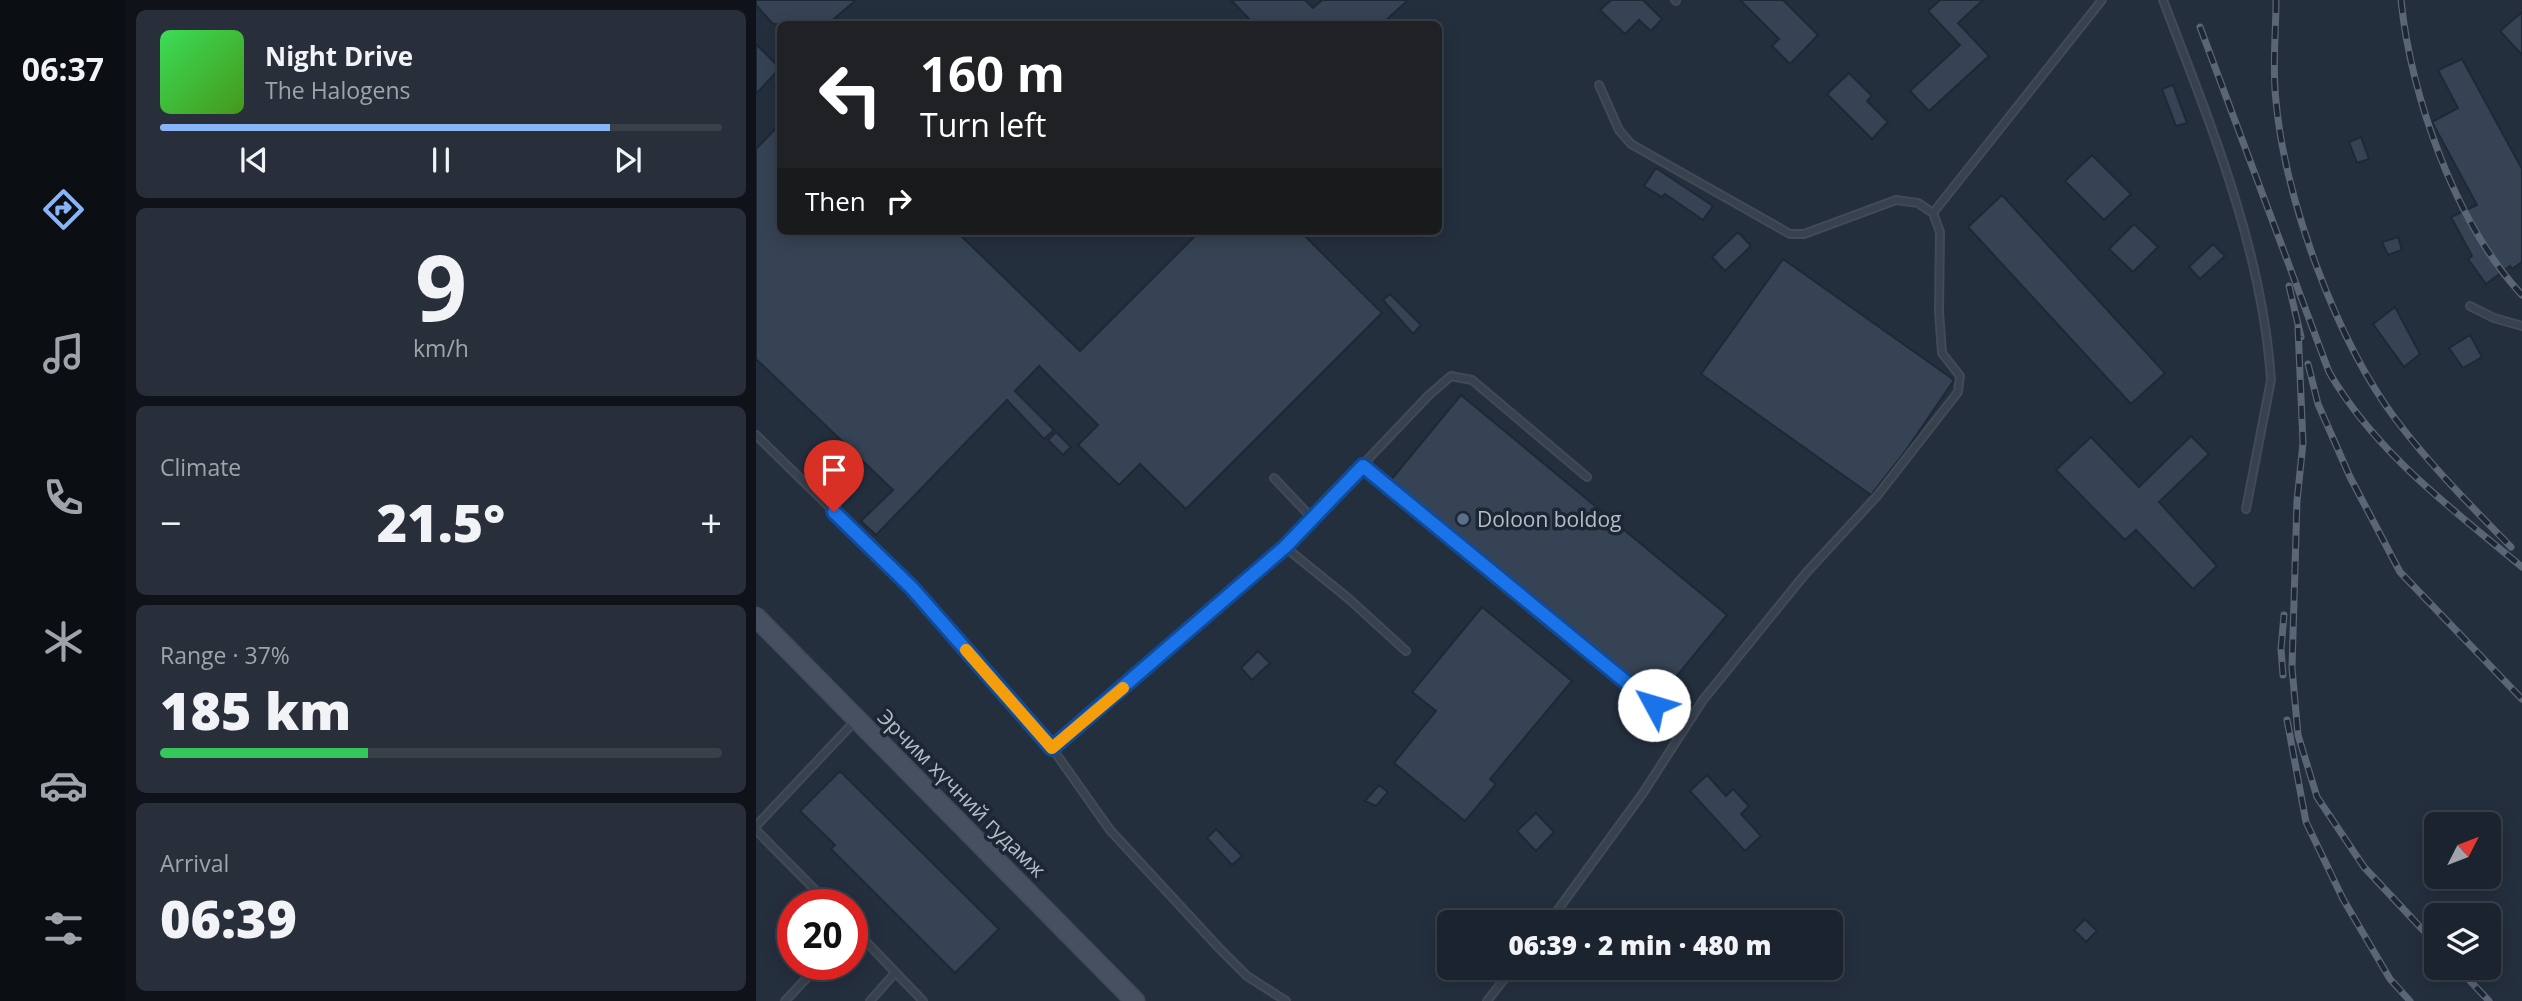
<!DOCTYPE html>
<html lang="en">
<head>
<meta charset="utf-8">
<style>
  :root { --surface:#1b232e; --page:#282f3a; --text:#f1f3f6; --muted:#a0a4aa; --line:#39404a; --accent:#8ab4f8 }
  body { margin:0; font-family:"Open Sans",sans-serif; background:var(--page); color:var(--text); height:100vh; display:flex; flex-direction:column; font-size:26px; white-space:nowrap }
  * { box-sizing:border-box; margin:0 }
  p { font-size:23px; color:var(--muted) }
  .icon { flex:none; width:38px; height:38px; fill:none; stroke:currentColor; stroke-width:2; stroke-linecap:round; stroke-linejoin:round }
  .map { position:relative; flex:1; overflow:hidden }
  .sheet { display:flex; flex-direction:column; gap:10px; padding:10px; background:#0f1319; width:630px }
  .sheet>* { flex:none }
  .top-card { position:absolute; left:21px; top:21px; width:665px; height:214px; border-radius:10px; box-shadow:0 4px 18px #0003,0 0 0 2px var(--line); background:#202124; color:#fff; overflow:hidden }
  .needle { width:46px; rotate:48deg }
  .fabs { position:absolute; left:1668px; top:812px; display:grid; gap:14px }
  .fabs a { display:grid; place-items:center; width:77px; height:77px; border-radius:10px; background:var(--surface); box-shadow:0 4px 18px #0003,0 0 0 2px var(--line); font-size:35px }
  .speed { position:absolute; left:21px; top:889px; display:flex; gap:14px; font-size:35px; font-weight:700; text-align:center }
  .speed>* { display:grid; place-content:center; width:91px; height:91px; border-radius:50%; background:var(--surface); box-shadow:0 4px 18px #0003,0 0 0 2px var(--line); line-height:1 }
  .speed .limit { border:10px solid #d22; background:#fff; color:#111 }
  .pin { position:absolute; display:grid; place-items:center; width:60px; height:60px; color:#fff; margin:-72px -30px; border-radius:50% 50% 50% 0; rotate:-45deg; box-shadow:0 0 7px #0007 }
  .pin .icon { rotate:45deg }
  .me { position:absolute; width:77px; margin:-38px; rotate:309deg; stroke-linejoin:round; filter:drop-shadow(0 0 5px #0008) }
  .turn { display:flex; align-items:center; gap:24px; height:147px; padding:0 28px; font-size:32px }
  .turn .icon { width:91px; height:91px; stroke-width:2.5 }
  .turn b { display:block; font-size:49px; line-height:60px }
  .then { display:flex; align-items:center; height:66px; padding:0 28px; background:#0003; gap:14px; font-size:26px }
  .big { font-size:52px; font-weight:800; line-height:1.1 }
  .sheet .card { flex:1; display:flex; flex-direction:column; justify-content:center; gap:10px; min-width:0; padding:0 24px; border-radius:10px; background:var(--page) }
  .sheet .dial { align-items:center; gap:0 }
  .dial b { font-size:91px; line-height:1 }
  .song { display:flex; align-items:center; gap:21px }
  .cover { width:84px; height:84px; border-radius:10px; background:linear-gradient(135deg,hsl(130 70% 55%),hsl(100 70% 35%)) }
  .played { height:7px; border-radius:4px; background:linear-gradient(90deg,var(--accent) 80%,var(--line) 80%) }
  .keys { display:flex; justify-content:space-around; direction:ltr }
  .heat { display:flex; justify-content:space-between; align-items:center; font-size:38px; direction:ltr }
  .charge { height:10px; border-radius:5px; background:linear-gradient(90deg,#34c759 37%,var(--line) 0) }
  .trip { position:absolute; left:681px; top:910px; width:406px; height:70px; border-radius:10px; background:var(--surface); box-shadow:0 4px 18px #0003,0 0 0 2px var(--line); font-weight:800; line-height:70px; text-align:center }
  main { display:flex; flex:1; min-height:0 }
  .menu { display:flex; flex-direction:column; width:126px; justify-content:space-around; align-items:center; background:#0b0e12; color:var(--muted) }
  .menu .icon { width:49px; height:49px }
  .menu .active { color:var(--accent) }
  .menu b { font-size:32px; color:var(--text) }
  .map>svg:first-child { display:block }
  .building { fill:#364354; stroke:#1f2835; stroke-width:2 }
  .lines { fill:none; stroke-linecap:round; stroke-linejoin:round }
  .lane-casing { stroke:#414a57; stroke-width:10 }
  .secondary-casing { stroke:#414a57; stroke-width:21 }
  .lane { stroke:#38414e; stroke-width:6 }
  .secondary { stroke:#465061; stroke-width:18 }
  .rail-casing { stroke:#5a6575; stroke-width:7 }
  .rail { stroke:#1d2633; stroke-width:4.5; stroke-dasharray:13; stroke-linecap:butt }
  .route-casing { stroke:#114b97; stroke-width:18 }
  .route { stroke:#1a73e8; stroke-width:12 }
  .slow { stroke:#f59e0b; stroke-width:12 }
  .service-dot { fill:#5c6f8a; stroke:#1d2633; stroke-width:2.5 }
  .labels { text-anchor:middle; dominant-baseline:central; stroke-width:7; stroke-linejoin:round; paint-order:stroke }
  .poi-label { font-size:21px; fill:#b4bcc9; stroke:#1d2633; text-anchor:start }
  .street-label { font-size:21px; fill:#b4bcc9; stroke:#1d2633 }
</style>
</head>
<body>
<main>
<nav class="menu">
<b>06:37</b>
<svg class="icon active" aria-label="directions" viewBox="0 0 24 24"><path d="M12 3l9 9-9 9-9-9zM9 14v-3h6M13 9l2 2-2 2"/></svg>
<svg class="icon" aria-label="music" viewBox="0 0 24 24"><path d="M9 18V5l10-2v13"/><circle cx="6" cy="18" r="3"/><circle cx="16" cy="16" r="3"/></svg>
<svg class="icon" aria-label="phone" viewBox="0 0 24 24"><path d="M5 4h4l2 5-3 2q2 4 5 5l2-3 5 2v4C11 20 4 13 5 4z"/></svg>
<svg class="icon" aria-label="climate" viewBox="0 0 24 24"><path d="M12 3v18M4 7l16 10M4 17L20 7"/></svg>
<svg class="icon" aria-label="car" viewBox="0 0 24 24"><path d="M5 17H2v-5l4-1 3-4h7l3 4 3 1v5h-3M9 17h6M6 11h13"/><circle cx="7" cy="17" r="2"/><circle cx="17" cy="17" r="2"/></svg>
<svg class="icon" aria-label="filters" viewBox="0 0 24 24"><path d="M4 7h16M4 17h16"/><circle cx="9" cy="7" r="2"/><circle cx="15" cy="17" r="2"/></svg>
</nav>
<section class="sheet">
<div class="card">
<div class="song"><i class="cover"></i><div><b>Night Drive</b><p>The Halogens</p></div></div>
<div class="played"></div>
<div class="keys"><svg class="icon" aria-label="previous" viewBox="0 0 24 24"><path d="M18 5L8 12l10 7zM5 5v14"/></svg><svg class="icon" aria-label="pause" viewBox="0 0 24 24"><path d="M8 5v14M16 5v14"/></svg><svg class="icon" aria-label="next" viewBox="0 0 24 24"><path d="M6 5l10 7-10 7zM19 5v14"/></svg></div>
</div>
<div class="card dial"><b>9</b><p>km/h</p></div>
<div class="card"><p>Climate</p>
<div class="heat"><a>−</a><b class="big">21.5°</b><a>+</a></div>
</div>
<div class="card"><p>Range · 37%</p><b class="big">185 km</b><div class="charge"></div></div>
<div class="card"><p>Arrival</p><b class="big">06:39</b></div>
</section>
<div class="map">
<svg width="1766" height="1001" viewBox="0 0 1766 1001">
  <rect width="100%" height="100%" fill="#242f3e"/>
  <path class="building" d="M 0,0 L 100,0 L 72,24 L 17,24 L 0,5 Z
    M 475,0 L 549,0 L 557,8 L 566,0 L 652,0 L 626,24 L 498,24 Z
    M 855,0 L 887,0 L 906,19 L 895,31 L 883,20 L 869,34 L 844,10 Z
    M 984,0 L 1027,0 L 1062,35 L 1034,64 L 1016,46 L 1023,39 Z
    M 1184,0 L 1227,0 L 1202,23 L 1233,56 L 1173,111 L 1154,91 L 1204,45 L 1172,11 Z
    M 1766,12 L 1766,55 L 1744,31 Z
    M 0,44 L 24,68 L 0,94 Z
    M 1706,59 L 1766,169 L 1766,262 L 1756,269 L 1754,266 L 1730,284 L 1712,259 L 1716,256 L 1695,217 L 1721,205 L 1676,122 L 1702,108 L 1682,70 Z
    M 1093,73 L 1116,96 L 1111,101 L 1132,122 L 1116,139 L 1071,94 Z
    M 1417,85 L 1431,123 L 1420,126 L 1406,89 Z
    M 24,124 L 24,231 L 200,231 L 324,351 L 444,231 L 544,231 L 626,313 L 430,509 L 384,464 L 363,485 L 322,445 L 342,425 L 283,366 L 259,391 L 298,430 L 288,439 L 251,400 L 120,535 L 105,521 L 137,490 L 0,359 L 0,149 Z
    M 1605,137 L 1613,159 L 1601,163 L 1593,142 Z
    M 1336,155 L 1375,194 L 1348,220 L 1309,181 Z
    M 900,168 L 957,206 L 947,220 L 909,194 L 906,197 L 888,186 Z
    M 1246,195 L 1409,373 L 1375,404 L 1212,227 Z
    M 1378,224 L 1402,247 L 1377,272 L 1353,249 Z
    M 982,232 L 995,246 L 969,271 L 956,257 Z
    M 1642,237 L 1646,250 L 1632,255 L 1626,242 Z
    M 1457,244 L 1469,256 L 1444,279 L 1433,267 Z
    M 1027,259 L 1198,380 L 1151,449 L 1115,495 L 945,374 Z
    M 634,294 L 665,325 L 657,334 L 627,300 Z
    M 1639,307 L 1664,354 L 1648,367 L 1617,324 Z
    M 1714,335 L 1726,357 L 1707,368 L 1693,348 Z
    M 705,395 L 971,615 L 901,700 L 634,481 Z
    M 300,432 L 315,447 L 307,455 L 292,440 Z
    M 1435,436 L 1453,454 L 1403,502 L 1461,566 L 1437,589 L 1380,530 L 1369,540 L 1300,470 L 1335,437 L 1383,487 Z
    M 726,607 L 816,681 L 734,779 L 740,784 L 709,821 L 638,763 L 680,711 L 656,692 Z
    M 502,651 L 514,663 L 496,680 L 485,668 Z
    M 84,771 L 243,929 L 199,973 L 75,849 L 79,845 L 44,811 Z
    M 951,775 L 970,796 L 977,789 L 993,806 L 985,814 L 1005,836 L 989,851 L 934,791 Z
    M 623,785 L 632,792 L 620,806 L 609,801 Z
    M 780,813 L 798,832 L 780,851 L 761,831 Z
    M 460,829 L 486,856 L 476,865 L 451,838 Z
    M 1329,919 L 1341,931 L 1330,942 L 1318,930 Z"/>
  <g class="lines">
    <defs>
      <path id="lane" d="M 919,0 L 920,1
        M 1407,0 C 1454,123 1506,247 1515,380 L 1490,509
        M 1177,213 L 1346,0
        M 1714,306 L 1738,318 L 1766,326
        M 0,435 L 156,588 L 296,748 L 354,830 L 463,948 L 491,976 L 530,1001
        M 607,466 L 898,705
        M 556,518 L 673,395 L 695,376 L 716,380 L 831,477
        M 529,547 L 593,599 L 650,651
        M 296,748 L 529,547 L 556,518 L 518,478
        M 0,826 L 99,721
        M 0,830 L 74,905
        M 793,922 L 887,793 L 947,700 L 1050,573 L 1121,496 L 1202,392 L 1204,376 L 1186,353 L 1183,312 L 1184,232 L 1177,213 L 1162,203 L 1140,200 L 1048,234 L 1034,234 L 875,144 L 863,130 L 843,85
        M 96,927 L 167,1001
        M 29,1001 L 64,964
        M 114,1001 L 139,973
        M 731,1001 L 757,968"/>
      <path id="secondary" d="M 0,617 L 379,1001"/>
    </defs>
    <use href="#lane" class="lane-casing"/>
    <use href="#secondary" class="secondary-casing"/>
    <use href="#lane" class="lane"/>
    <use href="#secondary" class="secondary"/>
    <defs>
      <path id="rail" d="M 1520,0 C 1520,33 1516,68 1520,101 C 1529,200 1581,342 1641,421 C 1675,466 1715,506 1755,547
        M 1645,0 C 1655,96 1699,223 1766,295
        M 1444,27 L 1573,372 C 1620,453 1695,508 1766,567
        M 1533,286 L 1545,337
        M 1542,328 L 1547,443 L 1541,501 L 1536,668 L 1542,735 L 1561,797 L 1608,867 L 1680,944
        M 1552,364 L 1562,404 L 1594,477 L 1644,572 L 1766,699
        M 1527,675 L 1525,649 L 1528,615
        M 1531,720 L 1550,822 L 1587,899 L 1634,979 L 1654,1001
        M 1702,968 L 1733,1001"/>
    </defs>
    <use href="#rail" class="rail-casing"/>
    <use href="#rail" class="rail"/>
  </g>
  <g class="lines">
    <defs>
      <path id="route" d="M 78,512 L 156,588 L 296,748 L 529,547 L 607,466 L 898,705"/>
    </defs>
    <use href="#route" class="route-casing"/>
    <use href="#route" class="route"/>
    <path class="slow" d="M 210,650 L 296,748 L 367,688"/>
  </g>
  <circle class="service-dot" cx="707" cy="519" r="7"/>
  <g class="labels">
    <g class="poi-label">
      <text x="721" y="519">Doloon boldog</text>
    </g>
    <g class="street-label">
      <text transform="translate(206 793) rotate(45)">Эрчим хүчний гудамж</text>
    </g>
  </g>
</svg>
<div class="fabs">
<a><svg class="needle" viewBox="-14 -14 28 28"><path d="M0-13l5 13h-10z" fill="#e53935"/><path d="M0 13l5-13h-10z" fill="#a0a4aa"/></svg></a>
<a><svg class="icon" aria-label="layers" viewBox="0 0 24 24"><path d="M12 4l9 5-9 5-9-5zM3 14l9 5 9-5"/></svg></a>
</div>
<div class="speed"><div class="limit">20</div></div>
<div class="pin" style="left:78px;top:512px;background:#d93025"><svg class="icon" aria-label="arrive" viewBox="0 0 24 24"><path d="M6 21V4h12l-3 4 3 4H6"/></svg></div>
<svg class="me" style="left:898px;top:705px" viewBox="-20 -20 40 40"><circle r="19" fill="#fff"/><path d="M0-13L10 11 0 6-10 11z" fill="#1a73e8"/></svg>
<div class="trip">06:39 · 2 min · 480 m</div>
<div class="top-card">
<div class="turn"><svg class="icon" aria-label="left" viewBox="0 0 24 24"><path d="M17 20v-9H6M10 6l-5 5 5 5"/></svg><div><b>160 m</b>Turn left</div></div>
<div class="then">Then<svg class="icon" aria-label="right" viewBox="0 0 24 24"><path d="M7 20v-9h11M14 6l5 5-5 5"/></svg></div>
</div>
</div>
</main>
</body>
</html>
